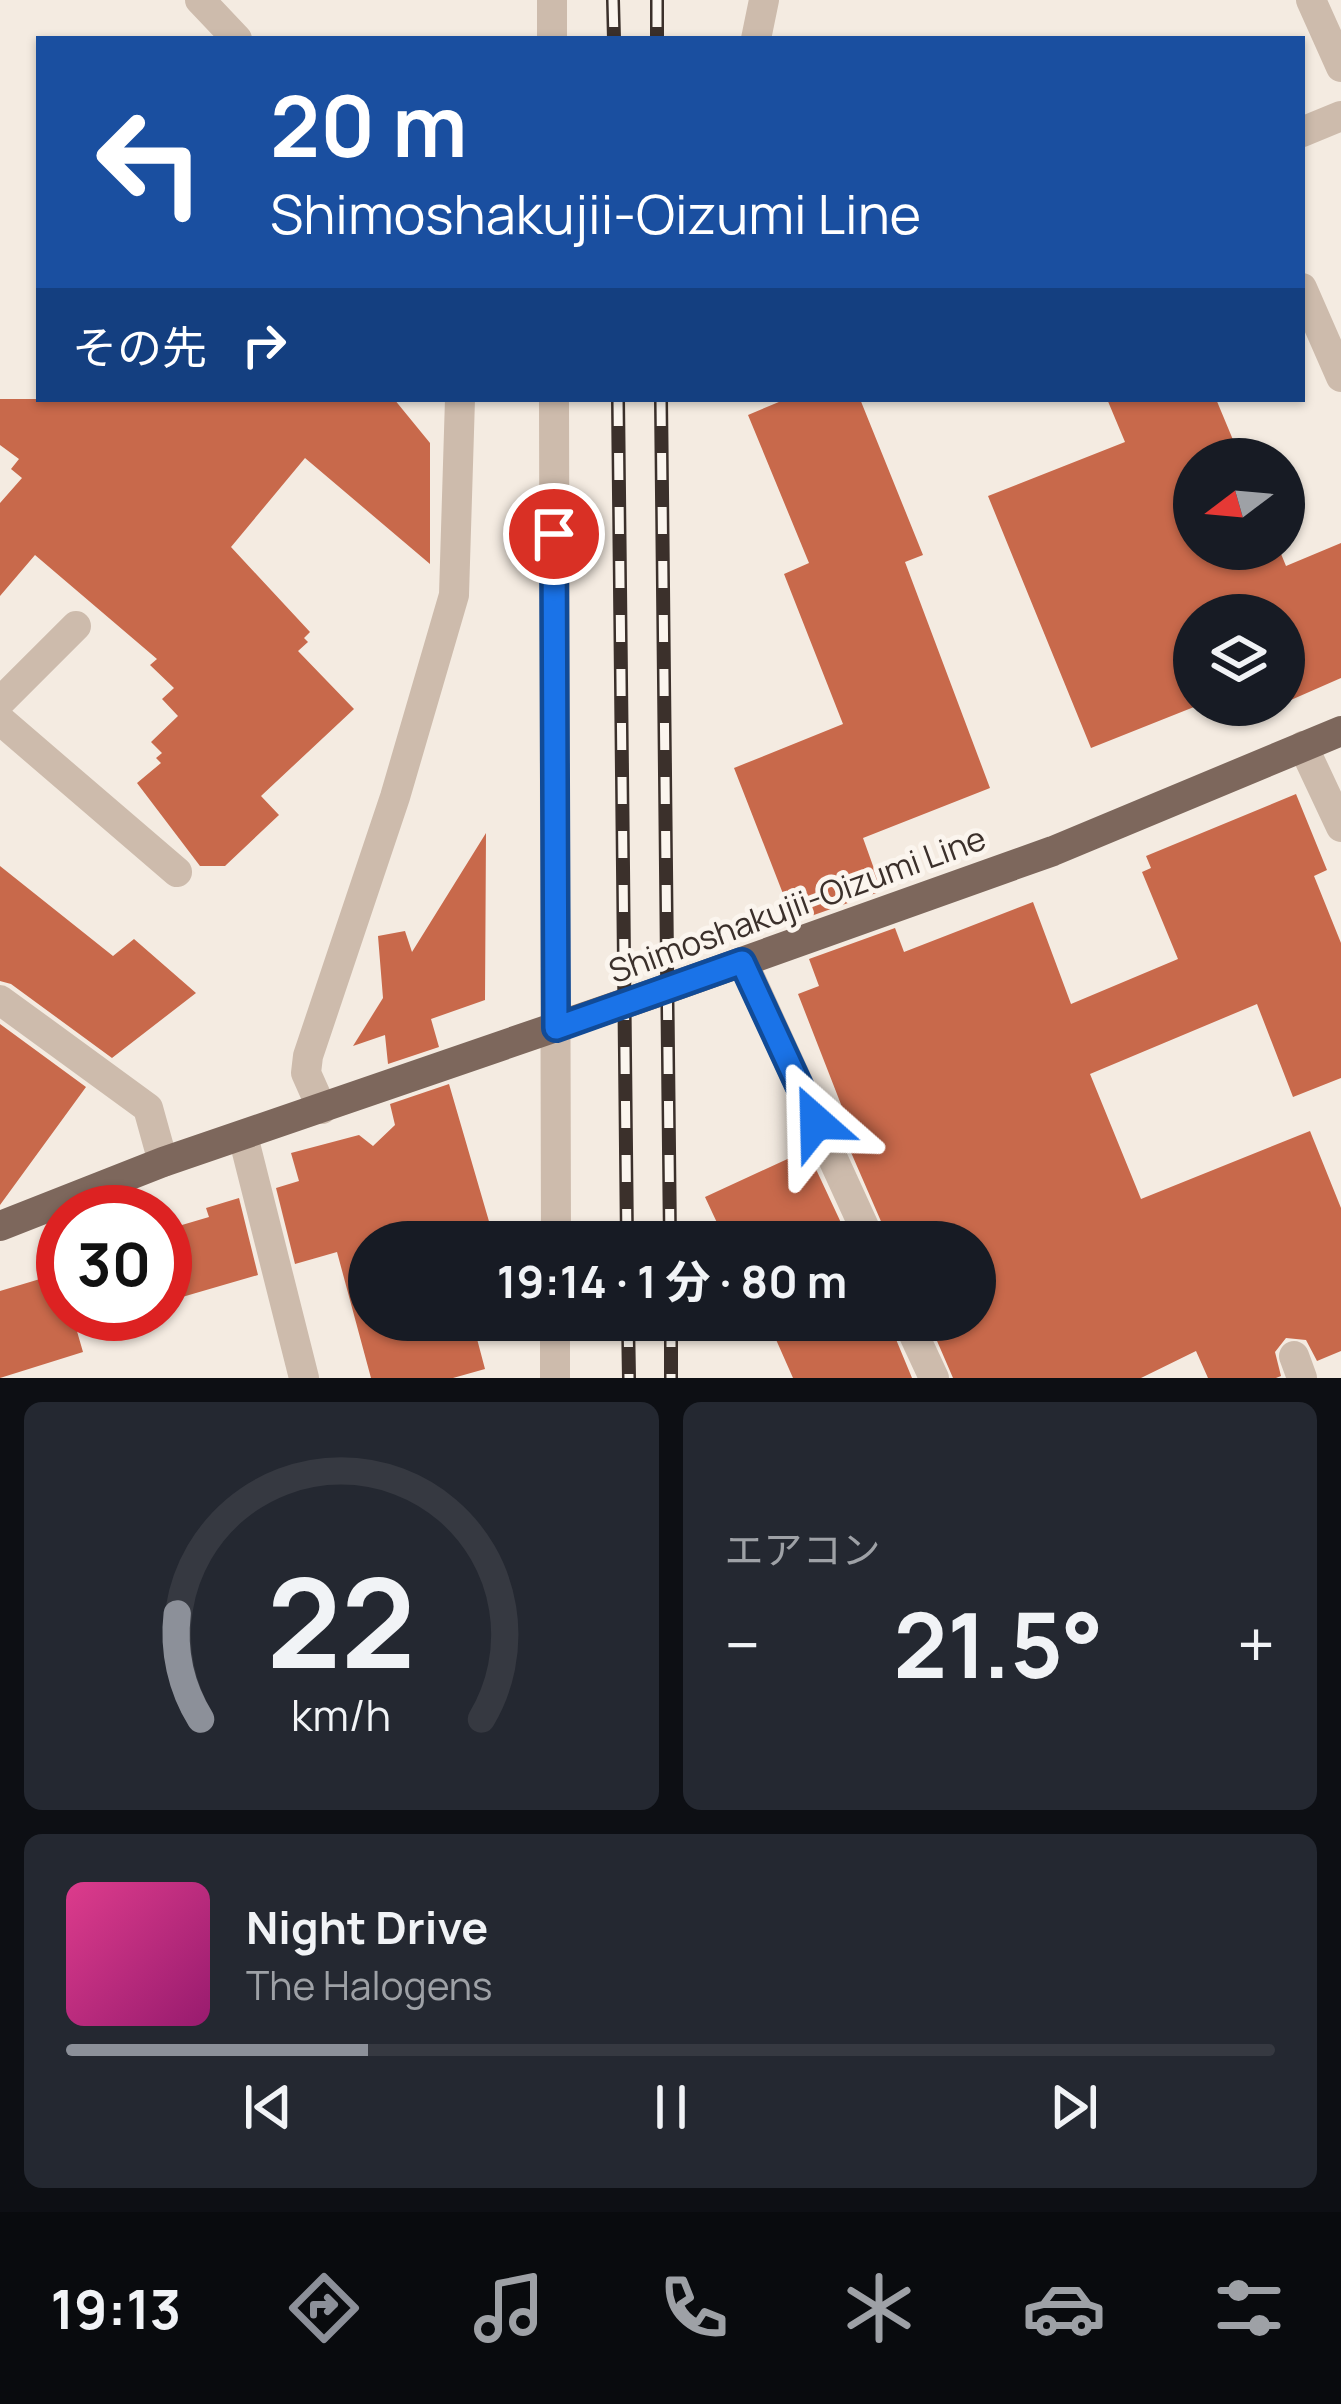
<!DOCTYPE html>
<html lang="ja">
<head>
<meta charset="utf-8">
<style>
  :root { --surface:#171b24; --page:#242831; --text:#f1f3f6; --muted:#9ea1a6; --line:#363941; --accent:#8c9099 }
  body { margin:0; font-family:Manrope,"Noto Sans JP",sans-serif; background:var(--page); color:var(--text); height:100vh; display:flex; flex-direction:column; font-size:45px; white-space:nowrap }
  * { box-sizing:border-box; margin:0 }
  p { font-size:39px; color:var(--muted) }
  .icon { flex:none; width:66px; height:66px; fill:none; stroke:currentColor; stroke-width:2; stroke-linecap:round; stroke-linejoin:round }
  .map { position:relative; height:1378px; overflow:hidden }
  .sheet { display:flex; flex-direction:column; gap:24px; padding:24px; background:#0d0f14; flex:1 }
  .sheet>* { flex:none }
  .hud { position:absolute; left:36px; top:36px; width:1269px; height:366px; border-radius:0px; box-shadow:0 3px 9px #0004; background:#1a4fa0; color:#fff; overflow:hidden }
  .needle { width:78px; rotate:254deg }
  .tools { position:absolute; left:1173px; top:438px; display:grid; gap:24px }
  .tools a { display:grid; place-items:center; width:132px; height:132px; border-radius:50%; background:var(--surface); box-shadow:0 3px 9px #0004; font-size:60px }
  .speed { position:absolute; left:36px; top:1185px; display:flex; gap:24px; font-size:60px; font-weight:700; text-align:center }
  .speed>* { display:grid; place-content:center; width:156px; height:156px; border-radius:50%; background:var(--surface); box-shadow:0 3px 9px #0004; line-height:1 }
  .speed .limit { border:18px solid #d22; background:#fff; color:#111 }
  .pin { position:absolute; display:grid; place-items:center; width:102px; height:102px; color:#fff; margin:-51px; border:6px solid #fff; border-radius:50%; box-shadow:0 3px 12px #0007 }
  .me { position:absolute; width:132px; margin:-66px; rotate:335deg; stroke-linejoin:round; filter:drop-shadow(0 0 9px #0008) }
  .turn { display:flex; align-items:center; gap:42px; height:252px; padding:0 36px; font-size:54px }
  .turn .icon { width:156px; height:156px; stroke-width:2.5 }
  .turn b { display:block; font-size:84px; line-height:102px }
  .then { display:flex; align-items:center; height:114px; padding:0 36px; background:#0003; gap:24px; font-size:45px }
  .big { font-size:90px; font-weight:700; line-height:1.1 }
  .sheet .widget { flex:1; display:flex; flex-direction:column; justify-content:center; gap:18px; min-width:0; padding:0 42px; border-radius:18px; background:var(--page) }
  .sheet .dial { align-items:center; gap:0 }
  .dial svg { height:312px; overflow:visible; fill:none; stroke:var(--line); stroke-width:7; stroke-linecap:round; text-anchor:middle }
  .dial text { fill:var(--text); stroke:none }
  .song { display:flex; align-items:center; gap:36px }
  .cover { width:144px; height:144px; border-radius:18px; background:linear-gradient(135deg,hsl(330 70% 55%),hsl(320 70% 35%)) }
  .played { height:12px; border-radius:6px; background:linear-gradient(90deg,var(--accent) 25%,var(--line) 25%) }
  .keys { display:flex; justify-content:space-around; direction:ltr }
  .heat { display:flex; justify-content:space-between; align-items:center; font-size:66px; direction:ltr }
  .sheet .tiles { flex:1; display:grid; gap:24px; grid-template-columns:1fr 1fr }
  .widget:last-child { grid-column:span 2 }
  .trip { position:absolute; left:348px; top:1221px; width:648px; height:120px; border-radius:60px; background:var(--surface); box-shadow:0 3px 9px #0004; font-weight:700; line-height:120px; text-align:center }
  .dock { display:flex; height:192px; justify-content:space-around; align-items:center; background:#090b0e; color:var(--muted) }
  .dock .icon { width:84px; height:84px }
  .dock .selected { color:var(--accent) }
  .dock b { font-size:54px; color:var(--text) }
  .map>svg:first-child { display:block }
  .building { fill:#c8694b }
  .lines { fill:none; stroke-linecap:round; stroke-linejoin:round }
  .minor { stroke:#cdbbac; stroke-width:30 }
  .major { stroke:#7d675c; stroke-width:30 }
  .rail-casing { stroke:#3b302b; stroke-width:14 }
  .rail { stroke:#fbf5ee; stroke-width:9; stroke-dasharray:27; stroke-linecap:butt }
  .route-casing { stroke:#114b97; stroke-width:30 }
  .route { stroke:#1a73e8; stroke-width:21 }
  .labels { text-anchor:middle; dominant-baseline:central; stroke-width:10; stroke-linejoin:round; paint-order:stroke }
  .street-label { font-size:33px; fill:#3b302b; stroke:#fbf5ee }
</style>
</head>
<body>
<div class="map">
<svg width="1341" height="1378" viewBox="0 0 1341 1378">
  <rect width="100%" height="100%" fill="#f4ebe1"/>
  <path class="building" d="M 0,399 L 394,399 L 430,443 L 430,564 L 305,458 L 231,547 L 310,632 L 304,638 L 308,642 L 298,651 L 354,709 L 261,796 L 279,815 L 225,866 L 200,866 L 137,783 L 161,763 L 156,758 L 162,753 L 151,742 L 178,716 L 162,699 L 174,688 L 150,665 L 157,659 L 35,555 L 0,596 L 0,503 L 22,478 L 11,469 L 19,459 L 0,445 Z
    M 786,399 L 860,399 L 923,555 L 905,562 L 990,788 L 863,838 L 882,891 L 794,922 L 734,768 L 843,724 L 784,574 L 809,563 L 748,415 Z
    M 1107,399 L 1216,399 L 1241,459 L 1194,459 L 1194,549 L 1279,549 L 1286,566 L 1341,543 L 1341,678 L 1284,703 L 1284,615 L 1194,615 L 1194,705 L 1199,705 L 1091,748 L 988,496 L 1125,442 Z
    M 1296,794 L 1327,870 L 1314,876 L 1341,943 L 1341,1078 L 1293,1097 L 1257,1004 L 1090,1074 L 1141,1199 L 1310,1131 L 1341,1208 L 1341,1351 L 1317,1361 L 1306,1340 L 1286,1338 L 1275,1352 L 1281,1376 L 1276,1378 L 1208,1378 L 1196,1351 L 1141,1378 L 953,1378 L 928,1320 L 975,1320 L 975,1242 L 890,1242 L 843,1134 L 851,1130 L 798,994 L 819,986 L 809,959 L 895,928 L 904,952 L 1033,902 L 1071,1004 L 1178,959 L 1142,872 L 1151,868 L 1146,856 Z
    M 486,833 L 485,1000 L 431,1019 L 439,1047 L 388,1064 L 385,1035 L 353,1046 L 383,998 L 378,936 L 405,931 L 412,952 Z
    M 0,866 L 113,956 L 134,939 L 196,993 L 112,1058 L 11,984 L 0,981 Z
    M 0,1024 L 86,1087 L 0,1205 Z
    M 449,1084 L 495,1242 L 484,1242 L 471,1225 L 476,1242 L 369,1242 L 369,1320 L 472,1320 L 485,1369 L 453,1378 L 371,1378 L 337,1252 L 295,1264 L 276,1188 L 299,1181 L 291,1153 L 359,1135 L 373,1146 L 395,1125 L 390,1104 Z
    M 807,1150 L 850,1242 L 726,1242 L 705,1197 Z
    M 239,1198 L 258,1275 L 165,1302 L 165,1230 L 209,1217 L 206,1208 Z
    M 60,1273 L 63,1314 L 72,1314 L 83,1352 L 0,1378 L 0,1291 Z
    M 760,1320 L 888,1320 L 912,1378 L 793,1378 L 774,1335 L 768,1338 Z"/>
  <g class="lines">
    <path class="minor" d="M 200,0 L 237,39
      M 552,0 L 552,39
      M 1311,0 L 1341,67
      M 756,39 L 764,0
      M 1302,132 L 1341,116
      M 1302,288 L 1341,377
      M 554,399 L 556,1242
      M 0,702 L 76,626
      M 0,720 L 177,872
      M 1303,746 L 1341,827
      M 743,962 L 871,1242
      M 0,1000 L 148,1108 L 163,1162
      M 322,1109 L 306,1073 L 308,1056 L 395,797 L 454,595 L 460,399
      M 243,1136 L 304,1378
      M 907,1320 L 934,1378
      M 1294,1356 L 1302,1378
      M 555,1378 L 555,1320"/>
    <path class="major" d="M 0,1226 L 163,1162 L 652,994 L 1053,851 L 1341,731"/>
    <defs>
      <path id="rail" d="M 613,0 L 614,39
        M 657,0 L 657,39
        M 618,399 L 627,1242
        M 661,399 L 670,1242
        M 628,1320 L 629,1378
        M 671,1320 L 671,1378"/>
    </defs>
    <use href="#rail" class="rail-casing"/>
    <use href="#rail" class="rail"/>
  </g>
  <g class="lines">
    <defs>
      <path id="route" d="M 554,534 L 556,1028 L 742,962 L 816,1122"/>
    </defs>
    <use href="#route" class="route-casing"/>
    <use href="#route" class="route"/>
  </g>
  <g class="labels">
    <g class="street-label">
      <text transform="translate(797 904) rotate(-20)">Shimoshakujii-Oizumi Line</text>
    </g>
  </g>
</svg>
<div class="tools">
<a><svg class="needle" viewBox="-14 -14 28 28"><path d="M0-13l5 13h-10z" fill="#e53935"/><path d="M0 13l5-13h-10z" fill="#9ea1a6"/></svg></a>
<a><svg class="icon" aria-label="layers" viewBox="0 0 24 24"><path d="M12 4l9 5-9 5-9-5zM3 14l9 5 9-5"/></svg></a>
</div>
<div class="speed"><div class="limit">30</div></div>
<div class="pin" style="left:554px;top:534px;background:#d93025"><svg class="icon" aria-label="arrive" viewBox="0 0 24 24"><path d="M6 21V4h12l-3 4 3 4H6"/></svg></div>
<svg class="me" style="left:816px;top:1122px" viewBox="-20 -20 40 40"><path d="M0-17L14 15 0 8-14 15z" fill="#1a73e8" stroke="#fff" stroke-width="4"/></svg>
<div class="trip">19:14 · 1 分 · 80 m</div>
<div class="hud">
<div class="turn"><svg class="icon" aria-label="left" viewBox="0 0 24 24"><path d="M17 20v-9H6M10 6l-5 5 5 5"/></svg><div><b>20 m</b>Shimoshakujii-Oizumi Line</div></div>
<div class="then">その先<svg class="icon" aria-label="right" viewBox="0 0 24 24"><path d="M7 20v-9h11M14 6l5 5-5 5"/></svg></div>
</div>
</div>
<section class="sheet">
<div class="tiles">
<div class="widget dial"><svg viewBox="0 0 100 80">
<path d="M14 69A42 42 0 1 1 86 69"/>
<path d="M14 69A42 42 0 0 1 8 42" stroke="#8c9099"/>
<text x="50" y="56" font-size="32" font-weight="700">22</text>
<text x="50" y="72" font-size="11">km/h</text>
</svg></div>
<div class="widget"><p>エアコン</p>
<div class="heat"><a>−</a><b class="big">21.5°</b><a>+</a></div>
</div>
<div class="widget">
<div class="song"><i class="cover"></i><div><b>Night Drive</b><p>The Halogens</p></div></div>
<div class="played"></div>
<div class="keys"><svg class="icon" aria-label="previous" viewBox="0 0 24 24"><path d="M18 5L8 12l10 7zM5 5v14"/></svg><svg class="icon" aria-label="pause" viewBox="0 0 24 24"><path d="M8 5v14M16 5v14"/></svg><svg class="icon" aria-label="next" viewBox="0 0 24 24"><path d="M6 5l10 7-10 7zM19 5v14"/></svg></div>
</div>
</div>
</section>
<nav class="dock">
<b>19:13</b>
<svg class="icon selected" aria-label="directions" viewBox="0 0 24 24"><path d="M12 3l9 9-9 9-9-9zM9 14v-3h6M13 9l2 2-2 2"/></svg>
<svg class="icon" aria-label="music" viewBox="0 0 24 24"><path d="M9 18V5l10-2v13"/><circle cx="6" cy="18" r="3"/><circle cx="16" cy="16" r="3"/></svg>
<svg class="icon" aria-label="phone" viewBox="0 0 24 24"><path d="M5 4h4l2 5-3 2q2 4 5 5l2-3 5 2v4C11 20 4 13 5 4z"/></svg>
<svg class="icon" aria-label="climate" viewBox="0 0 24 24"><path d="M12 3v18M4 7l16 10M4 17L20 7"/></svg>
<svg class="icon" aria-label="car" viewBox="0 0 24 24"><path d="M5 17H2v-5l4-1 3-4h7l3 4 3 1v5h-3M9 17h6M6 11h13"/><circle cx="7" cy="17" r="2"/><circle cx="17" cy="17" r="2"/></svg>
<svg class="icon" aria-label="filters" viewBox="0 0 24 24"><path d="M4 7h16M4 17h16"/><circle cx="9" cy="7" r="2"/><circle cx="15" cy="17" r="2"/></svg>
</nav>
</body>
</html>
